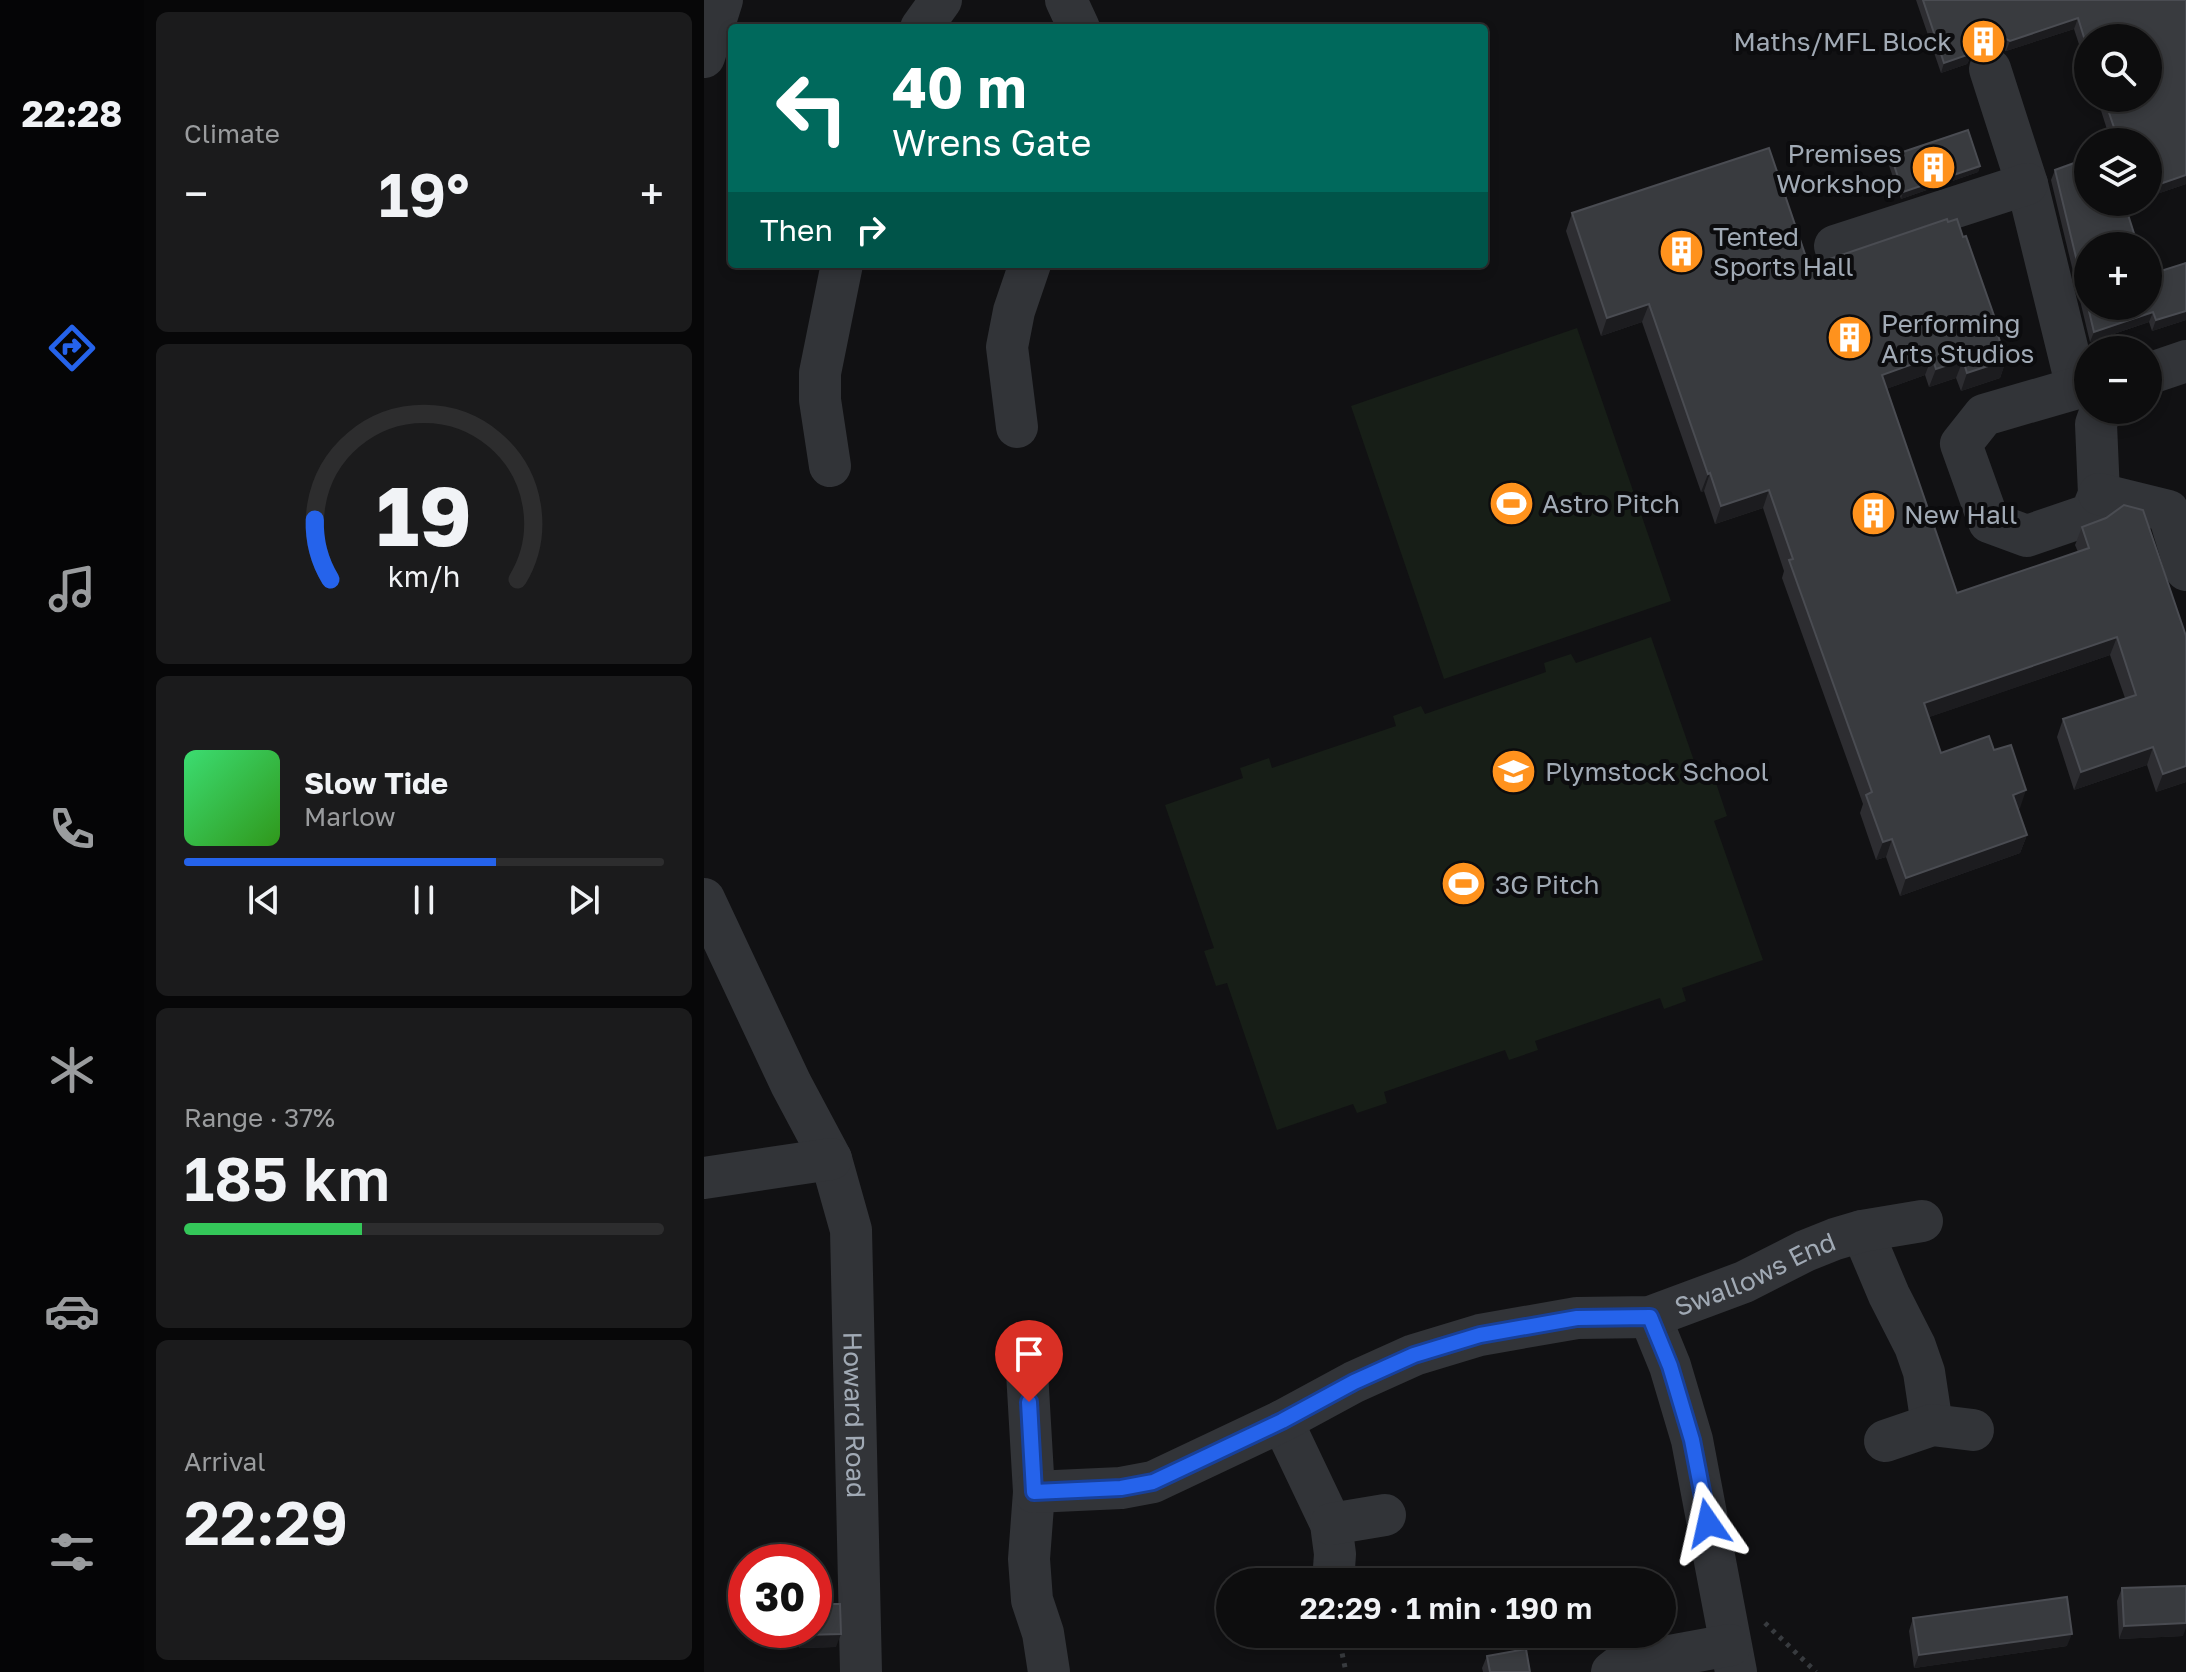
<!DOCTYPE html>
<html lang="en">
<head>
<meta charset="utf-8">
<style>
  :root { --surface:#0d0d0e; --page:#1b1b1c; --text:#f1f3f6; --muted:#9a9c9e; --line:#2d2d2e; --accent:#2563eb }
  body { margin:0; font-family:"Golos Text",sans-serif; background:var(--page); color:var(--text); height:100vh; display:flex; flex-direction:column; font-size:30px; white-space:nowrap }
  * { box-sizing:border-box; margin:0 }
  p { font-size:26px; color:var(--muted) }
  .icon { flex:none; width:44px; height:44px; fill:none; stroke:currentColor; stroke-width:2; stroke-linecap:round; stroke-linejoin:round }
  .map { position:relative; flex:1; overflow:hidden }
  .side { display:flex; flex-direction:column; gap:12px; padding:12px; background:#070708; width:560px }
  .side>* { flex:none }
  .banner { position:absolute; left:24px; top:24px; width:760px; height:244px; border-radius:8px; box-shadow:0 4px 12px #0003,0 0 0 2px var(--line); background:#00695c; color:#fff; overflow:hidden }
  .tools { position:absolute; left:1370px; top:24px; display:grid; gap:16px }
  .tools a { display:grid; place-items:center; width:88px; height:88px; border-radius:50%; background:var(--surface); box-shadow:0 4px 12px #0003,0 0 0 2px var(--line); font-size:40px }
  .speed { position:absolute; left:24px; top:1544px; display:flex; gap:16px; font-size:40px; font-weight:700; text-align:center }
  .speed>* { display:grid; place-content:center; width:104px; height:104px; border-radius:50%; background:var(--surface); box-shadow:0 4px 12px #0003,0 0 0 2px var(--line); line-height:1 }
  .speed .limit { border:12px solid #d22; background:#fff; color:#111 }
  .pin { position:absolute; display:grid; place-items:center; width:68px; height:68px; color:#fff; margin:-82px -34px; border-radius:50% 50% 50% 0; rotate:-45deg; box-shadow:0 0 8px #0007 }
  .pin .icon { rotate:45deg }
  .me { position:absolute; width:88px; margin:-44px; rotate:349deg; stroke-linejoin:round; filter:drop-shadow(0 0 6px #0008) }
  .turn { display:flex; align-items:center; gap:28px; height:168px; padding:0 32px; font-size:36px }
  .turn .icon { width:104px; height:104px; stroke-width:2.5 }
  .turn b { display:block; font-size:56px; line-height:68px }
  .then { display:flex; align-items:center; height:76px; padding:0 32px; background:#0003; gap:16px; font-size:30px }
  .big { font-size:60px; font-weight:600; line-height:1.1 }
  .side .tile { flex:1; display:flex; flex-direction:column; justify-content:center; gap:12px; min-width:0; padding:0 28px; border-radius:12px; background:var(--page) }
  .side .dial { align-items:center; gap:0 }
  .dial svg { height:208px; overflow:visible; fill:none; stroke:var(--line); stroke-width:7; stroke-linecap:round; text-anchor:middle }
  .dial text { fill:var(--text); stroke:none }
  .song { display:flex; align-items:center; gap:24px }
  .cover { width:96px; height:96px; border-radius:12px; background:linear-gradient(135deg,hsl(140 70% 55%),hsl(110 70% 35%)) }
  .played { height:8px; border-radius:4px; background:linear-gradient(90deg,var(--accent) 65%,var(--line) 65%) }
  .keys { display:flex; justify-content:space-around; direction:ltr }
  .heat { display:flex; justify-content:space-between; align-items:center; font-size:44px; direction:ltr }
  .charge { height:12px; border-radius:6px; background:linear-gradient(90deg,#34c759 37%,var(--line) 0) }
  .trip { position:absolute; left:512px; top:1568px; width:460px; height:80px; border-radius:40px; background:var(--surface); box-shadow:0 4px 12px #0003,0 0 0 2px var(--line); font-weight:600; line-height:80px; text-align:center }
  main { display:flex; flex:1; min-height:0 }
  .menu { display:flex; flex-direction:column; width:144px; justify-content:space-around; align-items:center; background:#050506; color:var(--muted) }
  .menu .icon { width:56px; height:56px }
  .menu .selected { color:var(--accent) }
  .menu b { font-size:36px; color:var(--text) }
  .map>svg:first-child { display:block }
  .green { fill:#171e17 }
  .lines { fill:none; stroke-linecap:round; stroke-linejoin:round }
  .path { stroke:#383b3f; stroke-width:5; stroke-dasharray:4 6; stroke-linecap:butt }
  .minor { stroke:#323438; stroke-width:42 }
  .wall { fill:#2d2d31 }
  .shaded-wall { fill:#1c1c1f }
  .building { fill:#393b3f; stroke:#4a4c52; stroke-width:2 }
  .route-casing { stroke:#184099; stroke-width:20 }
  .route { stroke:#2563eb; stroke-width:14 }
  .labels { text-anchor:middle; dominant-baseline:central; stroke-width:8; stroke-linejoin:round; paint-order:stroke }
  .poi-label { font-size:26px; fill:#a1aab5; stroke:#0c0c0e; text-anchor:start }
  .street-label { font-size:26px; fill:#a1aab5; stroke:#0c0c0e }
</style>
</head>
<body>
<main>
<nav class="menu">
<b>22:28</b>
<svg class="icon selected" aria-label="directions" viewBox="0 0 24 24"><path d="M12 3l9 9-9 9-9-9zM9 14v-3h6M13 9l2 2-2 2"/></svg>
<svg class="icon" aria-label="music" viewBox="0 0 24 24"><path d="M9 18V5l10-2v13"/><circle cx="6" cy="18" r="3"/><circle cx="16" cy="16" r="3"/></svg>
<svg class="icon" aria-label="phone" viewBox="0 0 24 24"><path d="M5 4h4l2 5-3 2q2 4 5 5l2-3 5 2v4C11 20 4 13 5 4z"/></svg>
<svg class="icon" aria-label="climate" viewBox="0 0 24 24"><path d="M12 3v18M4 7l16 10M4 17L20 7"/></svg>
<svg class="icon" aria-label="car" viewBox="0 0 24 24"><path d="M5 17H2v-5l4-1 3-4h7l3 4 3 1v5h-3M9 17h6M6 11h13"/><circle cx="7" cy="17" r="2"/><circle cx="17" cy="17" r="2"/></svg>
<svg class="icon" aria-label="filters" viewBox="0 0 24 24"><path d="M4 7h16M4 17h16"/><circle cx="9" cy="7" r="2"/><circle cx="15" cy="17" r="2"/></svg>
</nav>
<section class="side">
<div class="tile"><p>Climate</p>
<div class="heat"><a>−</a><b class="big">19°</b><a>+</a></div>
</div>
<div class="tile dial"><svg viewBox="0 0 100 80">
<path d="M14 69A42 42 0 1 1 86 69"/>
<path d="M14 69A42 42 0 0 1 8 46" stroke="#2563eb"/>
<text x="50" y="56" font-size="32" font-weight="700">19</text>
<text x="50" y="72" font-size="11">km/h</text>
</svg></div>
<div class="tile">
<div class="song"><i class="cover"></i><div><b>Slow Tide</b><p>Marlow</p></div></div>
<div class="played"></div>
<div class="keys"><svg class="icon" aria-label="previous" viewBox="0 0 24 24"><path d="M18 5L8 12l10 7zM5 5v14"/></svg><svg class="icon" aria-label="pause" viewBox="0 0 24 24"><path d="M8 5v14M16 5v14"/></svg><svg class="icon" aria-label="next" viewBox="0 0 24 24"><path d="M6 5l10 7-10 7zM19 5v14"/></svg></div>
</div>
<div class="tile"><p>Range · 37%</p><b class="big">185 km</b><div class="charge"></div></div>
<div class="tile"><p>Arrival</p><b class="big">22:29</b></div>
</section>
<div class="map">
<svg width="1482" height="1672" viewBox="0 0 1482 1672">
  <rect width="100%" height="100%" fill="#111113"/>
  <path class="green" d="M 873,328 L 967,601 L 740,679 L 647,406 Z
    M 947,637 L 996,778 L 1009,774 L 1023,816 L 1010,821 L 1059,960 L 978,988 L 982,1001 L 960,1009 L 956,998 L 831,1041 L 834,1050 L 805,1060 L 801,1050 L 680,1092 L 683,1103 L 653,1113 L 649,1104 L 573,1130 L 523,983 L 512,986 L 500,951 L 510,948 L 461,805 L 539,778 L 536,768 L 565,758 L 568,768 L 692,726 L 689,716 L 717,706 L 721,714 L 842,672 L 840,663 L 867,654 L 872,663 Z"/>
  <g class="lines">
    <path class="path" d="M 1061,1623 L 1112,1672
      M 634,1634 L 642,1672"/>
    <g class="minor">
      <path d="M 362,0 L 375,28"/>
      <path d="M 217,28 L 237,0"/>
      <path d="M 0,57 L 18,0"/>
      <path d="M 1286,69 L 1323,184 L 1373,388"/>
      <path d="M 1131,246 L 1323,184"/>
      <path d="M 1444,374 L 1482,361"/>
      <path d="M 1384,387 L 1373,388 L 1280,415 L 1257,444 L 1285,522 L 1323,536 L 1387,514 L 1395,494 L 1392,424 L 1397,410"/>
      <path d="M 313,427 L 303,347 L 310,311 L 326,264"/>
      <path d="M 126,466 L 116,400 L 116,373 L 138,264"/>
      <path d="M 1395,494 L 1464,511 L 1482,570"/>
      <path id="s1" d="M 0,899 L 87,1084 L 127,1159 L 147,1230 L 157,1672"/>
      <path d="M 0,1178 L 127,1159"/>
      <path d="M 1158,1231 L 1185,1295 L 1211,1346 L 1220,1372 L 1228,1425"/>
      <path d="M 946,1317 L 966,1366 L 988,1440 L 1032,1672"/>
      <path d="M 323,1372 L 330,1492 L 325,1559 L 328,1600 L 339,1633 L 345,1672"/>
      <path d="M 578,1421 L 627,1524 L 631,1554 L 629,1582"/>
      <path d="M 1181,1441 L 1228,1425 L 1269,1430"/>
      <path id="s2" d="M 330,1492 L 417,1488 L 449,1482 L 578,1421 L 650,1382 L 710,1355 L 776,1335 L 873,1318 L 946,1317 L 1040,1282 L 1101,1251 L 1131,1239 L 1158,1231 L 1218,1221"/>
      <path d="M 627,1524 L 681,1515"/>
      <path d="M 908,1672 L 917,1665 L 1026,1645"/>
    </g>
  </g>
  <path class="wall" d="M 1212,0 L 1482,0 L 1482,184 L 1444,197 L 1444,142 L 1407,142 L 1393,98 L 1444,98 L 1384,38 L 1384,72 L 1370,29 L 1302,51 L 1290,45 L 1278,46 L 1268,54 L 1263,64 L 1237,73 Z
    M 1187,156 L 1276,166 L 1274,172 L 1197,199 L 1184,163 Z
    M 1351,170 L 1384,202 L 1429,202 L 1421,205 L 1384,306 L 1482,262 L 1482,320 L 1448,331 L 1445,322 L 1386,342 L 1347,180 Z
    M 868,213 L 1105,266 L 1292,332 L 1302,360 L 1296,378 L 1257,391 L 1252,378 L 1225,387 L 1221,375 L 1182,389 L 1253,593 L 1374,552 L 1371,545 L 1378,527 L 1482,782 L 1452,792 L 1443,765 L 1370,790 L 1353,737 L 1359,719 L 1421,698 L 1406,655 L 1225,717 L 1237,753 L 1290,750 L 1316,808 L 1314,809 L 1323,835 L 1316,853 L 1196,896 L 1182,857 L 1172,860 L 1156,813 L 1159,804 L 1078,578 L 1080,571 L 1059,508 L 1011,524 L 1000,491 L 997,492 L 938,322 L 897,336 L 862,231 Z
    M 1418,1588 L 1479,1636 L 1415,1639 L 1413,1601 Z
    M 1209,1618 L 1363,1646 L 1210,1668 L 1205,1631 Z
    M 95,1630 L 110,1630 L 132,1647 L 95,1648 Z
    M 783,1656 L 826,1672 L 779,1672 L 778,1668 Z"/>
  <path class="shaded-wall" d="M 1374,18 L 1370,29 L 1302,51 L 1306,41 Z
    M 1294,35 L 1290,45 L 1278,46 L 1268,54 L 1263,64 L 1237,73 L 1240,63 L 1282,36 Z
    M 1276,166 L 1274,172 L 1197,199 L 1199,192 Z
    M 1482,175 L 1482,184 L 1444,197 L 1444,188 Z
    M 945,304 L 938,322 L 897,336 L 903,318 Z
    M 1482,311 L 1482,320 L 1448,331 L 1452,320 Z
    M 1449,312 L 1445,322 L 1386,342 L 1390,332 Z
    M 1228,357 L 1221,375 L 1171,393 L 1178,375 Z
    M 1259,360 L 1252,378 L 1225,387 L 1232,369 Z
    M 1302,360 L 1296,378 L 1257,391 L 1263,373 Z
    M 1006,473 L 1000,491 L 997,492 L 1004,474 Z
    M 1065,490 L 1059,508 L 1011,524 L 1017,506 Z
    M 1413,637 L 1406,655 L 1214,721 L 1220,703 Z
    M 1449,747 L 1443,765 L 1370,790 L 1377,772 Z
    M 1482,766 L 1482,782 L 1452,792 L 1459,774 Z
    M 1322,790 L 1316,808 L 1303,813 L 1309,795 Z
    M 1323,835 L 1316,853 L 1196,896 L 1202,878 Z
    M 1188,839 L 1182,857 L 1172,860 L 1179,842 Z
    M 1482,1623 L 1482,1628 L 1479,1636 L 1415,1639 L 1420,1626 Z
    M 137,1634 L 132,1647 L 95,1648 L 100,1635 Z
    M 838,1634 L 870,1634 L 836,1641 Z
    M 1368,1634 L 1363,1646 L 1210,1668 L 1215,1655 Z"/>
  <path class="building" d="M 1219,0 L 1482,0 L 1482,175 L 1444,188 L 1444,142 L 1415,142 L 1400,98 L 1444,98 L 1444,38 L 1384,38 L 1384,50 L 1374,18 L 1306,41 L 1294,35 L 1282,36 L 1272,43 L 1266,54 L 1240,63 Z
    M 1264,130 L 1276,166 L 1199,192 L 1187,156 Z
    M 1065,148 L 1105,266 L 1243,219 L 1244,222 L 1253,219 L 1259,237 L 1262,236 L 1294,327 L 1292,329 L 1302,360 L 1263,373 L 1259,360 L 1232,369 L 1228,357 L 1178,375 L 1253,593 L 1385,548 L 1378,527 L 1402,518 L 1420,505 L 1439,510 L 1482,636 L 1482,766 L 1459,774 L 1449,747 L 1377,772 L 1359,719 L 1432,695 L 1413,637 L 1220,703 L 1237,753 L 1285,736 L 1290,750 L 1307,745 L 1322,790 L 1309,795 L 1323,835 L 1202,878 L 1188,839 L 1179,842 L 1162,795 L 1168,792 L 1085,560 L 1089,559 L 1065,490 L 1017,506 L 1006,473 L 1004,474 L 945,304 L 903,318 L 868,213 Z
    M 1384,158 L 1384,202 L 1420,202 L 1434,246 L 1384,246 L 1384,306 L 1444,306 L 1444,275 L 1482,263 L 1482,311 L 1452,320 L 1449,312 L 1390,332 L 1351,170 Z
    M 900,1576 L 901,1582 L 873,1582 Z
    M 1482,1586 L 1482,1623 L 1420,1626 L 1418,1588 Z
    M 1363,1597 L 1368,1634 L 1215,1655 L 1209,1618 Z
    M 110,1604 L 136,1604 L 137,1634 L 100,1635 L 100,1630 L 110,1630 Z
    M 822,1649 L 826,1672 L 786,1672 L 783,1656 Z"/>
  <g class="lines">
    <defs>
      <path id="route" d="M 325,1402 L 330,1492 L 417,1488 L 449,1482 L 578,1421 L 650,1382 L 710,1355 L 776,1335 L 873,1318 L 946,1317 L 966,1366 L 988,1440 L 1004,1523"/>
    </defs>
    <use href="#route" class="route-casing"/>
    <use href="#route" class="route"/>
  </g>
  <defs>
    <symbol id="building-disc" viewBox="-11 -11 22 22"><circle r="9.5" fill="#ff921d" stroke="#0c0c0e"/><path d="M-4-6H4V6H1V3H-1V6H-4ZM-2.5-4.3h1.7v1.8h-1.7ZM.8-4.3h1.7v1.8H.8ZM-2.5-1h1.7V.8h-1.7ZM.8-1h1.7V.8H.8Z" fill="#fff"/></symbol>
    <symbol id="stadium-disc" viewBox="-11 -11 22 22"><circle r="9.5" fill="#ff921d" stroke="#0c0c0e"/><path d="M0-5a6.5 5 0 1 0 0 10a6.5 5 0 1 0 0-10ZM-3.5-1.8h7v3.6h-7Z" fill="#fff"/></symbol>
    <symbol id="school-disc" viewBox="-11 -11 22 22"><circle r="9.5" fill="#ff921d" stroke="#0c0c0e"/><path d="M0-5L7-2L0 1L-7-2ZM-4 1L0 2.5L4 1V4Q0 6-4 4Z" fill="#fff"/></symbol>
  </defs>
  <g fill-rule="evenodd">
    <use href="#building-disc" x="1254" y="16" width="51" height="51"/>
    <use href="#building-disc" x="1204" y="142" width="51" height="51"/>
    <use href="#building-disc" x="952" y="226" width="51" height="51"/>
    <use href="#building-disc" x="1120" y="312" width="51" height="51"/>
    <use href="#stadium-disc" x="782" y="478" width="51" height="51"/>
    <use href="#building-disc" x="1144" y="488" width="51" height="51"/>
    <use href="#school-disc" x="784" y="746" width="51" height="51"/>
    <use href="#stadium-disc" x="734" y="858" width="51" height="51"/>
  </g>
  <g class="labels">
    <g class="poi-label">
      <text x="1248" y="41" text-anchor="end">Maths/MFL Block</text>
      <text x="1198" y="153" text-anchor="end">Premises<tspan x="1198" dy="30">Workshop</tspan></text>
      <text x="1009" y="236">Tented<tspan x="1009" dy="30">Sports Hall</tspan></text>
      <text x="1177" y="323">Performing<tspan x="1177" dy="30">Arts Studios</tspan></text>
      <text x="838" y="503">Astro Pitch</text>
      <text x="1200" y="514">New Hall</text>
      <text x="841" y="771">Plymstock School</text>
      <text x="791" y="884">3G Pitch</text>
    </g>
    <g class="street-label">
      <text stroke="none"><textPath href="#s2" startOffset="764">Swallows End</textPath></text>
      <text stroke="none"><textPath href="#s1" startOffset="548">Howard Road</textPath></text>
    </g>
  </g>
</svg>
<div class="tools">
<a><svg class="icon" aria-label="search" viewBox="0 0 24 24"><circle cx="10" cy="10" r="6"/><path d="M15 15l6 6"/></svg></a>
<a><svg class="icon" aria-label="layers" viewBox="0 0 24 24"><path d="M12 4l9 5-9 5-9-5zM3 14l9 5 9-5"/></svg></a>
<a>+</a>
<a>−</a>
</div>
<div class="speed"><div class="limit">30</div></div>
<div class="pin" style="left:325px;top:1402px;background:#d93025"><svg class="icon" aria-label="arrive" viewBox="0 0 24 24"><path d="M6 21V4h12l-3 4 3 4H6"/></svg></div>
<svg class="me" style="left:1004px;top:1523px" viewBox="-20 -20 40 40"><path d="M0-17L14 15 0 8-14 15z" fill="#2563eb" stroke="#fff" stroke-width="4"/></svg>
<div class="trip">22:29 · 1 min · 190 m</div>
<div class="banner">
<div class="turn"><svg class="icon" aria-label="left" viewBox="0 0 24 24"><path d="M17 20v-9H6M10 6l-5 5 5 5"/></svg><div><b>40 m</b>Wrens Gate</div></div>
<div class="then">Then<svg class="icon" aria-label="right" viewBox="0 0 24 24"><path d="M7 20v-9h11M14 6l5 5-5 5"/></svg></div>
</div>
</div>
</main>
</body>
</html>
